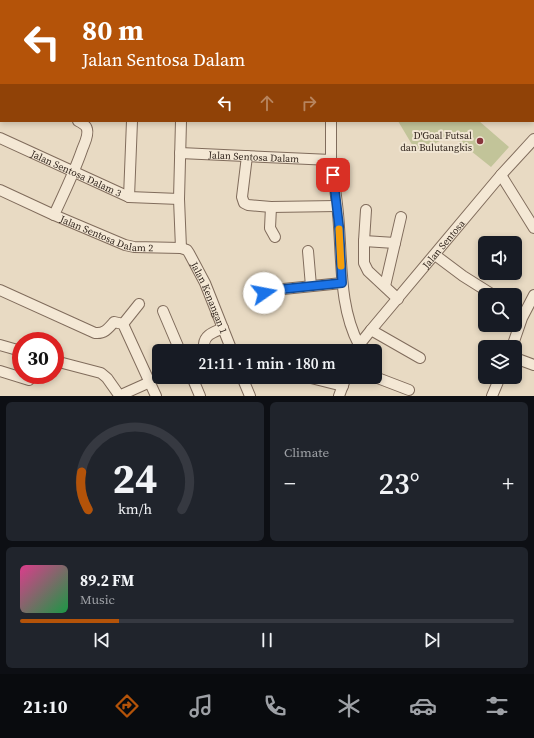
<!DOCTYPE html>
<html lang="en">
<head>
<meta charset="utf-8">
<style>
  :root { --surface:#171b24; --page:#20242c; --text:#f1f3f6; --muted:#9ea1a6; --line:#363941; --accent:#b45309 }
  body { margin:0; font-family:"Source Serif 4",serif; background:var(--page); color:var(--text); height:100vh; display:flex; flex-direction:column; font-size:15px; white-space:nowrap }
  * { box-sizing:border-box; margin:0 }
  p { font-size:13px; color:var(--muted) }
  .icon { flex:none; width:22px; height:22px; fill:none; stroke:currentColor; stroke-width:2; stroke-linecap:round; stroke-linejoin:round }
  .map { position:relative; height:396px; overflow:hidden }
  .sheet { display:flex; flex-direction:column; gap:6px; padding:6px; background:#0d0f14; flex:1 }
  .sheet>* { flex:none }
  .top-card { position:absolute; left:0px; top:0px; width:534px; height:122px; box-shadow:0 2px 6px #0003; background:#b45309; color:#fff; overflow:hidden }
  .fabs { position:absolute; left:478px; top:236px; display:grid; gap:8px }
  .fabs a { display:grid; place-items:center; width:44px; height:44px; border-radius:6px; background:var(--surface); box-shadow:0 2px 6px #0003; font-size:20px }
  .speed { position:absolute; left:12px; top:332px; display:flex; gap:8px; font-size:20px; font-weight:700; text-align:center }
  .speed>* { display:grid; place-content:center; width:52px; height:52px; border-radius:50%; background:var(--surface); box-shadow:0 2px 6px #0003; line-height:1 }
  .speed .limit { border:6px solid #d22; background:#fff; color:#111 }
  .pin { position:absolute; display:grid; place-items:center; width:34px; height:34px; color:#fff; margin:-17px; border-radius:8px; box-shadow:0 2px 6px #0006 }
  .me { position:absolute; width:44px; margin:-22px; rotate:78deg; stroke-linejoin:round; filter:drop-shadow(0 0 3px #0008) }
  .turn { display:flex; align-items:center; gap:14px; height:84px; padding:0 16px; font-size:18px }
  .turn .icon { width:52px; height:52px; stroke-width:2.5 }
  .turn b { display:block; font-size:28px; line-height:34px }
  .lanes { display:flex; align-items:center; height:38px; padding:0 16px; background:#0003; justify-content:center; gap:20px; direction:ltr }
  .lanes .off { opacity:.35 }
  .big { font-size:30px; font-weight:600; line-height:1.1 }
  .sheet .tile { flex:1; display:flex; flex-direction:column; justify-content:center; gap:6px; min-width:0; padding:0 14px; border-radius:6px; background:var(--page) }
  .sheet .dial { align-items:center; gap:0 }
  .dial svg { height:104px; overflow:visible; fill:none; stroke:var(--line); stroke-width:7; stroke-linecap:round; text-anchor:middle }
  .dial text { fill:var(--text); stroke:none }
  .song { display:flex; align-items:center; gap:12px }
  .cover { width:48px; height:48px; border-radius:6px; background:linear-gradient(135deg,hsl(330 70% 55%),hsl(140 70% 35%)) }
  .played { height:4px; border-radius:2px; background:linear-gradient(90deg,var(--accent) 20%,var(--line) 20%) }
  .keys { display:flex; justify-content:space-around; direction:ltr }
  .heat { display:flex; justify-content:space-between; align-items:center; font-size:22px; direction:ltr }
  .sheet .tiles { flex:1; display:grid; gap:6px; grid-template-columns:1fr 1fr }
  .tile:last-child { grid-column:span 2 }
  .trip { position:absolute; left:152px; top:344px; width:230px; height:40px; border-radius:6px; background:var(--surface); box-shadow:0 2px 6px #0003; font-weight:600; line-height:40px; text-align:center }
  .tabs { display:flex; height:64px; justify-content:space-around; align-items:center; background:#090b0e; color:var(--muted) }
  .tabs .icon { width:28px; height:28px }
  .tabs .on { color:var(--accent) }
  .tabs b { font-size:18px; color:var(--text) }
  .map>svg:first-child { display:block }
  .green { fill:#c2c499 }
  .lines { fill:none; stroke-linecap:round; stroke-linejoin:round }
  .minor-casing { stroke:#806c5c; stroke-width:12 }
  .minor { stroke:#f4e8d5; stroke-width:10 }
  .route-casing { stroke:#114b97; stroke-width:10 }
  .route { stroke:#1a73e8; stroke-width:7 }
  .slow { stroke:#f59e0b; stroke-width:7 }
  .poi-dot { fill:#87343b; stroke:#f0e5d2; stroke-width:1.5 }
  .labels { text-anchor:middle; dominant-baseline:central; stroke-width:4; stroke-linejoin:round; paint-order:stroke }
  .poi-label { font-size:10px; fill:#32261e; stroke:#f0e5d2; text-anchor:end }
  .street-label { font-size:10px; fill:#32261e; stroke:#f0e5d2 }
</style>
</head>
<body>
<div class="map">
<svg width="534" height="396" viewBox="0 0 534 396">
  <rect width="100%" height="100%" fill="#e8dac3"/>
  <path class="green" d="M 398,121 L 479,121 L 509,147 L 491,167 L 451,135 L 417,153 Z"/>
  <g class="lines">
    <defs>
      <g id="minor">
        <path d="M 230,0 L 231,1"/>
        <path d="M 124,1 L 124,0"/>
        <path d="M 188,1 L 188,0"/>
        <path d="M 533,23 L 534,24"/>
        <path d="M 0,37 L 1,37"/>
        <path d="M 533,74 L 534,74"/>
        <path d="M 0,87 L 1,88"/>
        <path d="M 533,105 L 534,105"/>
        <path d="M 331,121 L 331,160"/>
        <path id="s1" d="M 0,138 L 129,197 L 179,199"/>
        <path id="s2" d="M 180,153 L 331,160 C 334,182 338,205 339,227 C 342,267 340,309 359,345"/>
        <path d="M 247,156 L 242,197 L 244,203 L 248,205 L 271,207 L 337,206"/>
        <path d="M 501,175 L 534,228"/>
        <path id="s3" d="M 0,190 L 54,215 L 125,245 L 134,247 L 181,248 L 179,199 L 181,121"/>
        <path d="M 129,197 L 132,121"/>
        <path d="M 271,207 L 270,228 L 275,237"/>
        <path d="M 366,210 L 364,241 L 364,263 L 368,271 L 398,299"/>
        <path d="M 54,215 C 64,193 74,173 82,150 C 84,144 89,136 87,129 C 86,125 82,123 78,121"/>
        <path d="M 364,241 L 395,243"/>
        <path id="s4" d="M 181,248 L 187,250 L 189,253 L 205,283 L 232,351"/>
        <path d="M 308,251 L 311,286"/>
        <path d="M 435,255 L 463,276 L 490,293"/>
        <circle cx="258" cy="292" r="6"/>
        <path d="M 385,286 L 401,217"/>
        <path d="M 0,290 L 95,333 C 104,334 108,329 114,322 L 123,324 L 156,396"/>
        <path d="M 264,291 L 342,283"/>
        <path d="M 163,311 L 180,351"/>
        <path d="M 123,324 L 139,304"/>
        <path d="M 371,330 L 420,358"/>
        <path d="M 204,344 C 205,334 215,332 223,328"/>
        <path d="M 0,345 L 21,351"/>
        <path d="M 512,347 L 522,318 L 534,295"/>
        <path id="s5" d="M 357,351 L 359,345 L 371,330 L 501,175 L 534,139"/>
        <path d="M 515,358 L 534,365"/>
        <path d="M 55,361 L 101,373 L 107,378 L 119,395 L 121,395 L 150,382"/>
        <path d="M 0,371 L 29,380"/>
        <path d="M 192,377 L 200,396"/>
        <path d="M 242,377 L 250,396"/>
        <path d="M 300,377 L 311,378 L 343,386"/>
        <path d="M 375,377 L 409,390"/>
        <path d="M 339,396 L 346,377"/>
        <path d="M 492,396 L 500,377"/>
      </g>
    </defs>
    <use href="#minor" class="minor-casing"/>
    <use href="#minor" class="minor"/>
  </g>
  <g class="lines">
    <defs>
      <path id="route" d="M 264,293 L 264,291 L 342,283 L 339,226 L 333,175"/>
    </defs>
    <use href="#route" class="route-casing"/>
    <use href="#route" class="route"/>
    <path class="slow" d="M 339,229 L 341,266"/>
  </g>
  <circle class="poi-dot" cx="480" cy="141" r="4"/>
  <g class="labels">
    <g class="poi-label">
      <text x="472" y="135">D'Goal Futsal<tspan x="472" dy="12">dan Bulutangkis</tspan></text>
    </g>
    <g class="street-label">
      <text stroke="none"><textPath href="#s2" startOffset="74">Jalan Sentosa Dalam</textPath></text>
      <text stroke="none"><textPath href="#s1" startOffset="84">Jalan Sentosa Dalam 3</textPath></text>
      <text stroke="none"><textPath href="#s3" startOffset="116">Jalan Sentosa Dalam 2</textPath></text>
      <text stroke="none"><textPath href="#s5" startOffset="138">Jalan Sentosa</textPath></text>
      <text stroke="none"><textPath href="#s4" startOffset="59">Jalan Kenangan 1</textPath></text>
    </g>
  </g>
</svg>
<div class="fabs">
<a><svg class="icon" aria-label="sound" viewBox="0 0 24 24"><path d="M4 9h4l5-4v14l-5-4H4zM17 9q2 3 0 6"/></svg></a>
<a><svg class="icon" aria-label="search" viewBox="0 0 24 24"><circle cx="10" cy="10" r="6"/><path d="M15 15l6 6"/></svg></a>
<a><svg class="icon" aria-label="layers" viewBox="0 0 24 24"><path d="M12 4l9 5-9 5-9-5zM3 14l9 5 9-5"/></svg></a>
</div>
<div class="speed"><div class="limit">30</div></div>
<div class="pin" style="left:333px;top:175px;background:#d93025"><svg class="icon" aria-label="arrive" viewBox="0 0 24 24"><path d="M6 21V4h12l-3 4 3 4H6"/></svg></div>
<svg class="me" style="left:264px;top:293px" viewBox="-20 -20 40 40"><circle r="19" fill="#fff"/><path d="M0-13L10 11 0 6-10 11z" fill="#1a73e8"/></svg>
<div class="trip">21:11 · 1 min · 180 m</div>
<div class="top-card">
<div class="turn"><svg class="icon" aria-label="left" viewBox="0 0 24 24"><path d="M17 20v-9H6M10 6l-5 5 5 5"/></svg><div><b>80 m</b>Jalan Sentosa Dalam</div></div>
<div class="lanes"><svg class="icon" aria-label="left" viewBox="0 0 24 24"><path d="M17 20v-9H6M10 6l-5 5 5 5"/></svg><svg class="icon off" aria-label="ahead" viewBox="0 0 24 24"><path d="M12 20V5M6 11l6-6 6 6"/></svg><svg class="icon off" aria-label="right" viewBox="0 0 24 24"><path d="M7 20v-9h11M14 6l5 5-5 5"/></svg></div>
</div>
</div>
<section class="sheet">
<div class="tiles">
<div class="tile dial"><svg viewBox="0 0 100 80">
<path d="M14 69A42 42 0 1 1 86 69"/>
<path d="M14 69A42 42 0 0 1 9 40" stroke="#b45309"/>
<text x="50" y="56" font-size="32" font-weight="700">24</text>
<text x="50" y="72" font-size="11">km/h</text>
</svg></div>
<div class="tile"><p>Climate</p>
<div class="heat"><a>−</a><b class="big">23°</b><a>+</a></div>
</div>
<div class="tile">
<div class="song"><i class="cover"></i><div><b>89.2 FM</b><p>Music</p></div></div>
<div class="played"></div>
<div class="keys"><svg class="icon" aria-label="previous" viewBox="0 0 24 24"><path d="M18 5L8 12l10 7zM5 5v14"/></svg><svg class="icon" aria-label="pause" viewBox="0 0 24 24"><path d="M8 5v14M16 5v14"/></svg><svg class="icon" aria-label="next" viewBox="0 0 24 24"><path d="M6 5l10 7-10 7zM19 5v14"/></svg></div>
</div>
</div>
</section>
<nav class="tabs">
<b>21:10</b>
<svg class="icon on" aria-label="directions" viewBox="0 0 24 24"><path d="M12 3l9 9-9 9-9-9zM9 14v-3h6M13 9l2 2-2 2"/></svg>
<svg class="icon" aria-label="music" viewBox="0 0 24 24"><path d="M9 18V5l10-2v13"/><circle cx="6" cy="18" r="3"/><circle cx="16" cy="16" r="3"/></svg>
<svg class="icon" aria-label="phone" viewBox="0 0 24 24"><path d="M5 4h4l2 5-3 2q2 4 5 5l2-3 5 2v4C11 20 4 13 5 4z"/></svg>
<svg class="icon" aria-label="climate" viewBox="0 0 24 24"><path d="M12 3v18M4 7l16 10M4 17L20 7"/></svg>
<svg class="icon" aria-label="car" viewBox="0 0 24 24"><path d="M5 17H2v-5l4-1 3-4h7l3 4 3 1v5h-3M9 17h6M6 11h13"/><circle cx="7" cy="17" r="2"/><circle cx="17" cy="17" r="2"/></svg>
<svg class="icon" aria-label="filters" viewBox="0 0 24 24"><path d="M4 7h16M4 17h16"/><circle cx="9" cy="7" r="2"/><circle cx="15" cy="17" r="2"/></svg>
</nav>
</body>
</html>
